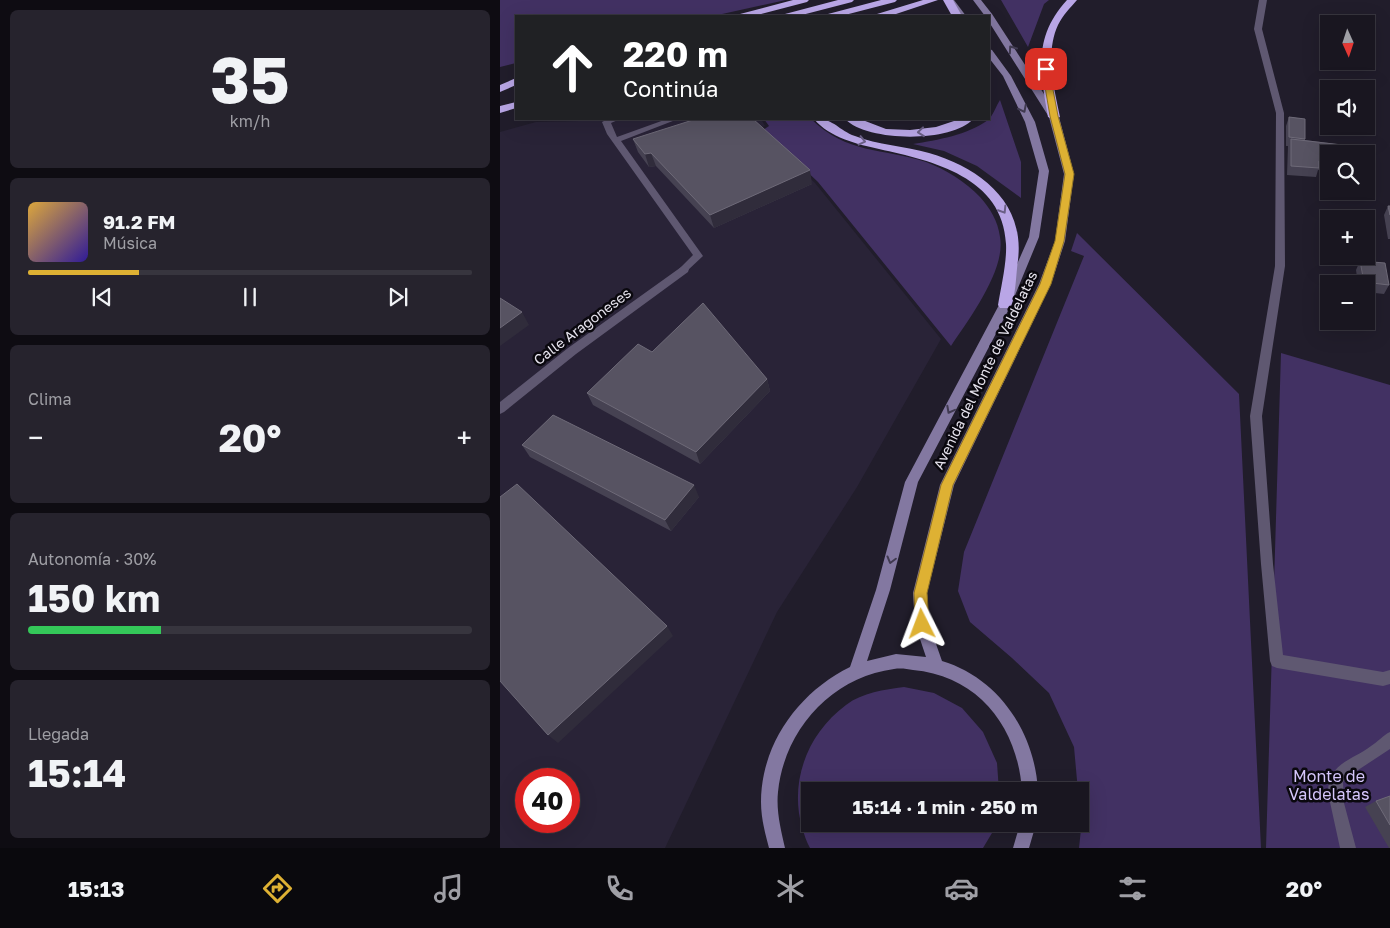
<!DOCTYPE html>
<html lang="es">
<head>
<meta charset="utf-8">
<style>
  :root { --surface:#191620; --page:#26232d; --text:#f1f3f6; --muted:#9f9fa5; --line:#37353e; --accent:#deb133 }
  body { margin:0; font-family:"Golos Text",sans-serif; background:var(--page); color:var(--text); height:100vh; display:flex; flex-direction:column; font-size:19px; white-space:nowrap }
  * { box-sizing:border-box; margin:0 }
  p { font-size:16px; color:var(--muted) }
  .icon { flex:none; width:28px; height:28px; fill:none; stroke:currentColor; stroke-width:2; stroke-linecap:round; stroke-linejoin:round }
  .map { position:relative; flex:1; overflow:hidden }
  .drawer { display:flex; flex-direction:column; gap:10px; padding:10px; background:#0e0c12; width:500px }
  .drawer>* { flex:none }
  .guide { position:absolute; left:15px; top:15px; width:475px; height:105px; border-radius:0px; box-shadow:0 5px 20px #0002,0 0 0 1px var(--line); background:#202124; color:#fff; overflow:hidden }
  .needle { width:32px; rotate:177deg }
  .tools { position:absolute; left:820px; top:15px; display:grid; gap:10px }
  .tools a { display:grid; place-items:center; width:55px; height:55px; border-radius:0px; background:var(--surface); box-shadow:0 5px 20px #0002,0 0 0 1px var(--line); font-size:25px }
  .speed { position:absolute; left:15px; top:768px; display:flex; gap:10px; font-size:25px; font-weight:700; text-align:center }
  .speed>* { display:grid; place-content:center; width:65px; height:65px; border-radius:50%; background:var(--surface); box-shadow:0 5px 20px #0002,0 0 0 1px var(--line); line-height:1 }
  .speed .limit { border:8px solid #d22; background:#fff; color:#111 }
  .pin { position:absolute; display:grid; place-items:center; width:42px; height:42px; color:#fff; margin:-21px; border-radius:10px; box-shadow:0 2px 8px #0006 }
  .me { position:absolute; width:55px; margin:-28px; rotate:357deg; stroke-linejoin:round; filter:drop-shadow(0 0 4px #0008) }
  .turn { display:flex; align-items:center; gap:18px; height:105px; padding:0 25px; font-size:22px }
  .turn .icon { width:65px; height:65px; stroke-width:2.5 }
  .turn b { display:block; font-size:35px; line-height:42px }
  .big { font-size:38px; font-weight:700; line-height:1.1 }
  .drawer .tile { flex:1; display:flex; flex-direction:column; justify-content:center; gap:8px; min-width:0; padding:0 18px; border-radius:8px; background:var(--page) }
  .drawer .dial { align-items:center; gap:0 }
  .dial b { font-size:65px; line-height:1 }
  .song { display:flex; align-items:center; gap:15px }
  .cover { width:60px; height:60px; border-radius:8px; background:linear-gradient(135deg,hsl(40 70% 55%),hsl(250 70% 35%)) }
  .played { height:5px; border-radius:2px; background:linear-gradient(90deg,var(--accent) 25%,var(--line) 25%) }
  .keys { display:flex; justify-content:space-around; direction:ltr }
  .heat { display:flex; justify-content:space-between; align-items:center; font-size:28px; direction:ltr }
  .charge { height:8px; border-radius:4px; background:linear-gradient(90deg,#34c759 30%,var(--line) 0) }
  .trip { position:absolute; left:301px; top:782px; width:288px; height:50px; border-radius:0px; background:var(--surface); box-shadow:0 5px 20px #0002,0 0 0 1px var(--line); font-weight:700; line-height:50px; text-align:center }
  .tab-bar { display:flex; height:80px; justify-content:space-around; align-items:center; background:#0a090d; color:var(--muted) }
  .tab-bar .icon { width:35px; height:35px }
  .tab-bar .current { color:var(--accent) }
  .tab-bar b { font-size:22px; color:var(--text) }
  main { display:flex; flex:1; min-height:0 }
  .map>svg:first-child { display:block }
  .built { fill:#292337; fill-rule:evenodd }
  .green { fill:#423163 }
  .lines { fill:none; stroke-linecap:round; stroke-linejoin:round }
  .lane { fill:#5f5871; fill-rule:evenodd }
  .street { fill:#5f5871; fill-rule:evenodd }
  .secondary { fill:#8378a1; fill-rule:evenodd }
  .highway { fill:#b9a6e6; fill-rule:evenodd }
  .wall { fill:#464252 }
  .shaded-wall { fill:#302c3b }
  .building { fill:#575362; stroke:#6e6a78 }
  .oneway { stroke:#403a50 }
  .oneway2 { stroke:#6a5f85 }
  .route { fill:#deb133; stroke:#907321 }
  .labels { text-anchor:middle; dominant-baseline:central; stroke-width:5; stroke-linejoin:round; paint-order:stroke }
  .street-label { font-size:14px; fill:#e6e3ed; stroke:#0a080e }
  .near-park-label { font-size:16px; fill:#d5c6fb; stroke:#0a080e }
</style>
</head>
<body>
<main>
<section class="drawer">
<div class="tile dial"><b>35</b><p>km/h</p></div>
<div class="tile">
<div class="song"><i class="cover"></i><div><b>91.2 FM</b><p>Música</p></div></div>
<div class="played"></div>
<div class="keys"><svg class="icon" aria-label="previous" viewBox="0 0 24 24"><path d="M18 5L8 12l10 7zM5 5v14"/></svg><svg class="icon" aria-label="pause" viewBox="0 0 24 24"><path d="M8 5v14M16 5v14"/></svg><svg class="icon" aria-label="next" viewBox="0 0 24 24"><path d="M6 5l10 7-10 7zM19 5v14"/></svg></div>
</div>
<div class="tile"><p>Clima</p>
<div class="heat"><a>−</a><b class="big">20°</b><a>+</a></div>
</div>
<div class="tile"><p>Autonomía · 30%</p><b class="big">150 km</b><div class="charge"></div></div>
<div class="tile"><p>Llegada</p><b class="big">15:14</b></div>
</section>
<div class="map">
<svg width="890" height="848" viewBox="0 0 890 848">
  <rect width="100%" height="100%" fill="#211d2b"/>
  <path class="built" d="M 87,119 L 261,119 L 265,126 L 259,129 L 315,183 L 441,339 L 357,487 L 277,612 L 165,848 L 0,848 L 0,132 L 36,122 L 78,121 ZM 26,779 L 69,779 L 69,821 L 26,821 Z"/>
  <path class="green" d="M 0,0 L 286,0 L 213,16 L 16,16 L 16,63 L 0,67 Z
    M 501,0 L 549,0 L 544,4 L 528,47 Z
    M 500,100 L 521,162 L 521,198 L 477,166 L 444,151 L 413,144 C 438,140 467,135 488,120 C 493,116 496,106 500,100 Z
    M 264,119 L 311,119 C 347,154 382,148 426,162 C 445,169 466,182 480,197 C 490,208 498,221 500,237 C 506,270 469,319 451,346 L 318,182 L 263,130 L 269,126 Z
    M 577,233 L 739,394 L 761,848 L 579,848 L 581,829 L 580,791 L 578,791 L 574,747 L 549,693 L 512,658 L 470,622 L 458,591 L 464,552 L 584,256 L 571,251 Z
    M 781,353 L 890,385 L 890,848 L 766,848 Z
    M 404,687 L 434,693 L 462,708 L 483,732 L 497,763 L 499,791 L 310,791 L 310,824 L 494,824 L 492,833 L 483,848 L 310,848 C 306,841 304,834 302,827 C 289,781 308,733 346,705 C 363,692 384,690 404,687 Z"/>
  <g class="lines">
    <path class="lane" d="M 759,0 L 767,0 L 762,29 L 784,113 L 785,266 L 762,416 L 773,564 L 783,655 L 883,672 L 890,670 L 890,684 L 883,686 L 777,668 L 772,666 L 770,661 L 761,564 L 750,416 L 775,266 L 776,113 L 754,29 Z
      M 108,119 L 120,119 L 111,123 L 117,137 L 167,119 L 178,119 L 121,141 L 203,256 L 187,271 L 184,272 L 179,269 L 193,255 L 107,134 L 102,122 Z
      M 890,732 L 890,749 L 852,774 L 843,782 L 844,803 L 856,848 L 840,848 L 828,793 C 828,763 851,761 871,746 C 878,742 883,735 890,732 Z"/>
    <path class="street" d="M 184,265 L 189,269 L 188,272 L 76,354 L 4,412 L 0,414 L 0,402 L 68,348 Z"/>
    <path class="secondary" d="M 446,0 L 454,0 L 466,16 L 458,16 Z
      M 473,0 L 481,0 L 492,14 L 559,117 L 574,174 L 565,241 L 551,284 L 454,485 L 427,593 L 429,624 L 442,661 C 499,678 535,733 538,791 L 522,791 C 518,728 479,676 413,670 C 407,669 401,668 394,669 C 332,677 284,730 278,792 C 276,811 281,830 285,848 L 269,848 C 265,833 261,818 261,802 C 261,744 299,692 350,667 L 376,590 L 405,482 L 499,305 L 529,237 L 539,171 L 525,122 L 503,76 L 489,58 L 489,49 L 492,50 L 511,76 L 535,122 L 549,171 L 539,237 L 511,305 L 418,482 L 390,590 L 367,661 L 396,654 L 426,657 L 415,624 L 413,593 L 440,485 L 539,284 L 555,241 L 564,174 L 549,117 L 489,22 L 489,16 L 485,16 Z
      M 520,824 L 536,824 L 529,848 L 513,848 Z"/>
    <path class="highway" d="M 293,0 L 309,0 L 307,2 L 253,16 L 238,16 L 240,14 Z
      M 338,0 L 354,0 L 352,2 L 298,16 L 283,16 L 285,14 Z
      M 381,0 L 397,0 L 395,2 L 341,16 L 326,16 L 328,14 Z
      M 423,0 L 438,0 L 390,16 L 375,16 L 377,14 Z
      M 443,0 L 453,0 L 462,16 L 452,16 Z
      M 567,0 L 577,0 C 570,8 563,15 558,25 C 545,53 554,88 560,117 L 554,120 L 548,117 C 540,72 533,37 567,0 Z
      M 16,78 L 16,85 L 0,92 L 0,85 Z
      M 16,102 L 16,108 L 0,113 L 0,106 Z
      M 314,119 C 334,118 338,130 355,136 C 377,145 406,146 429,153 C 480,168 525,202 518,260 C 516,273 516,298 510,308 L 500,308 L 498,305 C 501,287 507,262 506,244 C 503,177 433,161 379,149 C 357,144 330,138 314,119 Z
      M 345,119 L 360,119 L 386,129 L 410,130 L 436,127 L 460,119 L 473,119 C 452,143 367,142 345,119 Z"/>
  </g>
  <path class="wall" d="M 789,117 L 805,119 L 805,140 L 868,148 L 866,171 L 866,154 L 829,154 L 829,172 L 818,170 L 816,177 L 787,175 L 788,146 L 786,146 L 786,126 Z
    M 133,139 L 312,184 L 214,228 L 156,166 L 149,167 L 138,152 Z
    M 888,206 L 890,206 L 890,239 L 888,239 L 884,215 Z
    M 860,261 L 889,285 L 884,294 L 866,292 L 866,284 L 858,284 L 856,270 Z
    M 152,352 L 267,379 L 270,391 L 200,464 L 93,405 L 87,393 Z
    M 22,445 L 199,497 L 171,531 L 30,457 Z
    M 890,796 L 890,848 L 889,848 L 865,807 L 876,801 Z"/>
  <path class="shaded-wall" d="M 151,153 L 156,166 L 149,167 L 145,154 Z
    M 310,170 L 312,184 L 214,228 L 210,215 Z
    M 22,312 L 29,325 L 0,346 L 0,328 Z
    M 267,379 L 270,391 L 200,464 L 196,452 Z
    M 194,485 L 199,497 L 171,531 L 165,520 Z
    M 167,626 L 173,636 L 58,743 L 48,735 Z"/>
  <path class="building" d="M 789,117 L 805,119 L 805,139 L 789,137 Z
    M 196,119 L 253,119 L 310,170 L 210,215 L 151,153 L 145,154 L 133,139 Z
    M 791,139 L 868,148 L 867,170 L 866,169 L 866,154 L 829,154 L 829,163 L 819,161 L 819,168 L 791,166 Z
    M 888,206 L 890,206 L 890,215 Z
    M 860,261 L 885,263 L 889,285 L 864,282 Z
    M 0,298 L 22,312 L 0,328 Z
    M 203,303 L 267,379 L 196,452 L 87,393 L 138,344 L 152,352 Z
    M 53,415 L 194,485 L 165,520 L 22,445 Z
    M 17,484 L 167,626 L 48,735 L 0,681 L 0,497 Z
    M 890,796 L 890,825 L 876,801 Z"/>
  <defs><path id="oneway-chevron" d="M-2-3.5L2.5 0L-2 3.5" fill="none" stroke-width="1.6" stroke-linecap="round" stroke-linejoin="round" transform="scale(1.25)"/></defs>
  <g class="oneway">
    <use href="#oneway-chevron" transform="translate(512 49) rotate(-125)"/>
    <use href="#oneway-chevron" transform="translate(523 109) rotate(63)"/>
    <use href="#oneway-chevron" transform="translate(450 410) rotate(118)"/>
    <use href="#oneway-chevron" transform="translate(391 560) rotate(105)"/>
  </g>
  <g class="oneway2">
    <use href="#oneway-chevron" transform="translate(421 132) rotate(174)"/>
    <use href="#oneway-chevron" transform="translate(362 141) rotate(13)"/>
    <use href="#oneway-chevron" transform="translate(503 210) rotate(58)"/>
  </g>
  <path class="route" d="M 546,66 L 549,69 L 558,116 L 574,174 L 564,241 L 551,284 L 453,485 L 427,593 L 429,624 L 427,628 L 422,630 L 417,628 L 415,624 L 414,593 L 441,485 L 540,284 L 555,241 L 565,174 L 550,116 L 542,69 Z"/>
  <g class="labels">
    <g class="street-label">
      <text transform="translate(82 326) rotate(-37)">Calle Aragoneses</text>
      <text transform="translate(485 370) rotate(-64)">Avenida del Monte de Valdelatas</text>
    </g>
    <g class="near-park-label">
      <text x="829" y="776">Monte de<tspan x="829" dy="18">Valdelatas</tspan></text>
    </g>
  </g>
</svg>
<div class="tools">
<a><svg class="needle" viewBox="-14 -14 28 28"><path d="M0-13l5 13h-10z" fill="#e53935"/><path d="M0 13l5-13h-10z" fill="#9f9fa5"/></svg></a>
<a><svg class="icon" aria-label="sound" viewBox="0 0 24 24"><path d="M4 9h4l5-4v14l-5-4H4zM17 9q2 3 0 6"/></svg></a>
<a><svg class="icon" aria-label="search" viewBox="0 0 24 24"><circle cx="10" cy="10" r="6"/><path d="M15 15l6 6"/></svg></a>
<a>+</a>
<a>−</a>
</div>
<div class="speed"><div class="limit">40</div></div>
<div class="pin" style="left:546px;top:69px;background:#d93025"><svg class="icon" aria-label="arrive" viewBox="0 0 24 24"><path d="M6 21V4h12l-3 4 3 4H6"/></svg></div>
<svg class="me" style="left:422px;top:624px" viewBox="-20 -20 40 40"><path d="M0-17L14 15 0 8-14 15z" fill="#deb133" stroke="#fff" stroke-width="4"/></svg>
<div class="trip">15:14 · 1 min · 250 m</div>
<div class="guide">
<div class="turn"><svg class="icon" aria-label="ahead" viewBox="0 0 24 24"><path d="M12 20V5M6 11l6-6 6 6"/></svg><div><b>220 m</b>Continúa</div></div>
</div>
</div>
</main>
<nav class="tab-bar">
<b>15:13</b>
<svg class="icon current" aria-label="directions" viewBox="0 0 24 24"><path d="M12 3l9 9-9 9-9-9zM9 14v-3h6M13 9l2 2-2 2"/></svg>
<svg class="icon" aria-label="music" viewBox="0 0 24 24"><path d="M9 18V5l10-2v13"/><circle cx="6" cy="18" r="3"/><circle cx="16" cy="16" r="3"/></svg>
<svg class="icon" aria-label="phone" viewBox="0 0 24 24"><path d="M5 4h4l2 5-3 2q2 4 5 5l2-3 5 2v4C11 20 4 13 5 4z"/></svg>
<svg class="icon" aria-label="climate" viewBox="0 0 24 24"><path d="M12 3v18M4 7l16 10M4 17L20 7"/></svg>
<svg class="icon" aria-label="car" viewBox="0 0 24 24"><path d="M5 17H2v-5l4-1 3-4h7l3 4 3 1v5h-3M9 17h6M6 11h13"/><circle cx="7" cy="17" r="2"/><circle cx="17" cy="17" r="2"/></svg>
<svg class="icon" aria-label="filters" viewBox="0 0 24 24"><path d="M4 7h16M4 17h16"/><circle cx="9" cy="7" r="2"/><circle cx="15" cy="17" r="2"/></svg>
<b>20°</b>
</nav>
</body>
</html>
